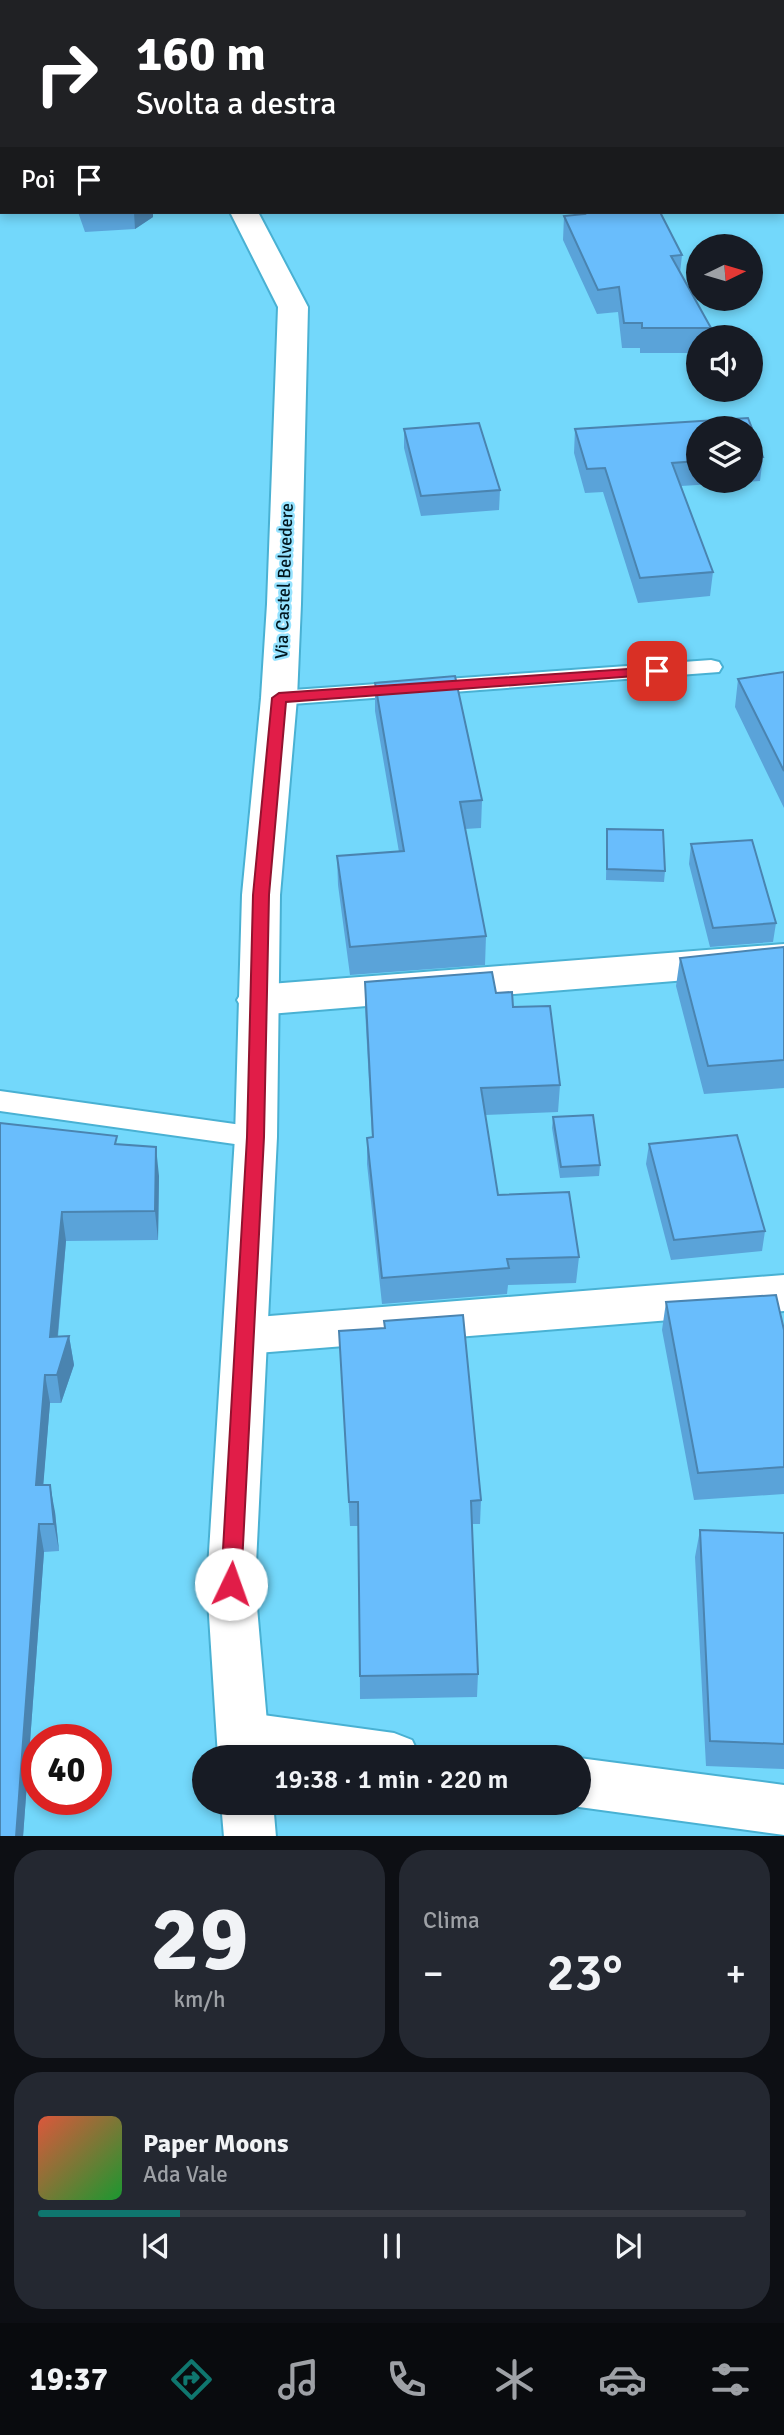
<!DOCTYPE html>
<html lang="it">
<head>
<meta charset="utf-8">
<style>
  :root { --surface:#171b24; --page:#242831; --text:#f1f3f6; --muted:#9ea1a6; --line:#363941; --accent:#0f766e }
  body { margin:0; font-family:Signika,sans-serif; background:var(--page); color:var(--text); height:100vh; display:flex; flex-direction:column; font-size:26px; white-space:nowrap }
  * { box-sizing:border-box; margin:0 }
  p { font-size:23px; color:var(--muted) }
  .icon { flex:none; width:38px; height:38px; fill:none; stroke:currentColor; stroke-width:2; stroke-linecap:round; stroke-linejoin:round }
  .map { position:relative; height:1836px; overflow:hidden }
  .panel { display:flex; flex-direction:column; gap:14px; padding:14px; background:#0d0f14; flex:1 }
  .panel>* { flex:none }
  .top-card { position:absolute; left:0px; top:0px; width:784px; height:214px; box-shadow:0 4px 10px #0003; background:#202124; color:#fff; overflow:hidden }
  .needle { width:46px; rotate:85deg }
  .buttons { position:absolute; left:686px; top:234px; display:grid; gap:14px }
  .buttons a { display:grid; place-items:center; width:77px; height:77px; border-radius:50%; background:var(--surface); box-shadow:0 4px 10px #0003; font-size:35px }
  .speed { position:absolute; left:21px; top:1724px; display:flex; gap:14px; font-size:35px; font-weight:700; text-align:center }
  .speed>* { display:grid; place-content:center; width:91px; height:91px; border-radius:50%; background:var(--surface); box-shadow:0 4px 10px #0003; line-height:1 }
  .speed .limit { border:10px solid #d22; background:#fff; color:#111 }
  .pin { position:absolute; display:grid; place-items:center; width:60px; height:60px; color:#fff; margin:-30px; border-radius:14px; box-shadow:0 4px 10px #0006 }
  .me { position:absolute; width:77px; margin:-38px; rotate:3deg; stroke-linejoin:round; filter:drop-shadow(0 0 5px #0008) }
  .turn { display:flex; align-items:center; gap:24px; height:147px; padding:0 21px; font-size:32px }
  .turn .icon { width:91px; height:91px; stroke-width:2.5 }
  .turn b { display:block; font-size:49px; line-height:60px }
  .then { display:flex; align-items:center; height:66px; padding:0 21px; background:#0003; gap:14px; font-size:26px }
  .big { font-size:52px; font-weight:600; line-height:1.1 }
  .panel .widget { flex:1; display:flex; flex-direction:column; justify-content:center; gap:10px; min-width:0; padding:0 24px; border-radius:28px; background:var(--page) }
  .panel .dial { align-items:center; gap:0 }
  .dial b { font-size:91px; line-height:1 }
  .song { display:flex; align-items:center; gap:21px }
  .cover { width:84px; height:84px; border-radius:10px; background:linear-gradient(135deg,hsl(10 70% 55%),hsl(130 70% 35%)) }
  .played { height:7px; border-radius:4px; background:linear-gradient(90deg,var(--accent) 20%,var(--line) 20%) }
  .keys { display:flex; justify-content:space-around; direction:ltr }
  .heat { display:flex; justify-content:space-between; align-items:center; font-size:38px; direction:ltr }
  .panel .tiles { flex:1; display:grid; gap:14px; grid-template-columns:1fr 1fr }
  .widget:last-child { grid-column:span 2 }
  .trip { position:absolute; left:192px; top:1745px; width:399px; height:70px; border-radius:35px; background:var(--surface); box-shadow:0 4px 10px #0003; font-weight:600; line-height:70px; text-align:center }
  .menu { display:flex; height:112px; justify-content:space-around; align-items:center; background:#090b0e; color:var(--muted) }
  .menu .icon { width:49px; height:49px }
  .menu .current { color:var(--accent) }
  .menu b { font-size:32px; color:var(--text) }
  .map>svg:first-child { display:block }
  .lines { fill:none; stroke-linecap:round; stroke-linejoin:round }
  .lane-casing { stroke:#49b1d3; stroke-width:4 }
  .street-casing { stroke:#49b1d3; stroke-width:4 }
  .secondary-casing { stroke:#49b1d3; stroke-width:4 }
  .lane { fill:#fff; fill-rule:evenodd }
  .street { fill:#fff; fill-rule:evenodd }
  .secondary { fill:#fff; fill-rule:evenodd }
  .wall { fill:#5aa3d9; fill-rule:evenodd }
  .shaded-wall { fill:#4a84b0 }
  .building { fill:#69bdfc; stroke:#4a84b0; stroke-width:2 }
  .route { fill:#e11d48; stroke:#92132f; stroke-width:2 }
  .labels { text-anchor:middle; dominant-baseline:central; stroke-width:5; stroke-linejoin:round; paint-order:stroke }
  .street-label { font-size:18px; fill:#02171f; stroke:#96e3ff }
</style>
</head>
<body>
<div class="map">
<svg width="784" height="1837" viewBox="0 0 784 1837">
  <rect width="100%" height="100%" fill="#73d8fb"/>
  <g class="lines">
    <defs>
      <path id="lane" d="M 711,660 L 719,662 L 722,667 L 719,672 L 279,705 L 271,703 L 268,698 L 271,693 L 279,691 Z
        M 0,1091 L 256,1127 L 265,1130 L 269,1137 L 265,1144 L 256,1147 L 0,1111 Z"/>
      <path id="street" d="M 784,944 L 784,972 L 257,1015 L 243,1010 L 237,1000 L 243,990 L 257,985 Z
        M 784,1275 L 784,1311 L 245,1354 L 229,1349 L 223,1336 L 229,1323 L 245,1318 Z
        M 242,1712 L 394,1733 L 412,1740 L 420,1757 L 235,1757 L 224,1753 L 217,1736 L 224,1719 Z
        M 579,1758 L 784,1785 L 784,1835 L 579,1807 L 569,1802 L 579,1802 Z"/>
      <path id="secondary" d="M 87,0 L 112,0 L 113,2 L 88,2 Z
        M 230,212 L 258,212 L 308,307 L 301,604 L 297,698 L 280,895 L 277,1137 L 255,1584 L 270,1757 L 218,1757 L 207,1584 L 235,1137 L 242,895 L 261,698 L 267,604 L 278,307 Z
        M 221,1802 L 273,1802 L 276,1837 L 224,1837 Z"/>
    </defs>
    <use href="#lane" class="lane-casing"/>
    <use href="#street" class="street-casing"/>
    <use href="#secondary" class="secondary-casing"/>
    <use href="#lane" class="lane"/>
    <use href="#street" class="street"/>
    <use href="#secondary" class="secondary"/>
  </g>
  <path class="wall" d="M 136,0 L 272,0 L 272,2 L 137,2 Z
    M 78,212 L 153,212 L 153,217 L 135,229 L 85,232 Z
    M 582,212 L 660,212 L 682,255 L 680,273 L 711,328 L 710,338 L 698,338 L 698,353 L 640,353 L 640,348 L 622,348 L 618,312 L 597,314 L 563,240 L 564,216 L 582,214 Z
    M 748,418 L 763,457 L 760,481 L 681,486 L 713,572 L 710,596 L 638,603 L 603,492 L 585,493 L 574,453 L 575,429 ZM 698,429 L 751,429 L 751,481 L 698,481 Z
    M 404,429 L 500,490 L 499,510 L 421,516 L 404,448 Z
    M 784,672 L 784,808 L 735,707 L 738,679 Z
    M 375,683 L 482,800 L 481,828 L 465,829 L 486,936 L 485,965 L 350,975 L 338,885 L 337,856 L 399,852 L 375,711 Z
    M 607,829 L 665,871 L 664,882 L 606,880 Z
    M 691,844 L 776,923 L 773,942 L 710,947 L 689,864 Z
    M 784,947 L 784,1088 L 704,1094 L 676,986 L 680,958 Z
    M 365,982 L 496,993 L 513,1007 L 560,1085 L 558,1112 L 485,1115 L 498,1195 L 579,1257 L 576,1283 L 508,1285 L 507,1294 L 382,1304 L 367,1164 L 367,1138 L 372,1137 L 365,1009 Z
    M 553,1117 L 600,1165 L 599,1176 L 560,1178 L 552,1128 Z
    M 0,1123 L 118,1145 L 159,1176 L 158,1240 L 66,1241 L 58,1337 L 69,1336 L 74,1365 L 61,1403 L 50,1403 L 43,1485 L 55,1512 L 59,1551 L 44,1552 L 23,1837 L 0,1837 Z
    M 649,1144 L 765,1231 L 762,1251 L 671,1260 L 646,1164 Z
    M 666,1302 L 784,1330 L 784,1494 L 694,1500 L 662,1330 Z
    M 384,1321 L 481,1500 L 480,1524 L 472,1524 L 478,1674 L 477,1697 L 360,1699 L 359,1526 L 350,1526 L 339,1331 L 384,1328 Z
    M 700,1530 L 784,1533 L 784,1769 L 706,1766 L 695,1557 Z"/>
  <path class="shaded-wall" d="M 0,0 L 23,0 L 23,2 L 2,2 L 2,11 L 0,11 Z
    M 171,0 L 211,0 L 211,2 L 161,2 Z
    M 134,212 L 153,212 L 153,217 L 135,229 Z
    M 156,1147 L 159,1176 L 158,1240 L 155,1211 Z
    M 62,1212 L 66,1241 L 55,1365 L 50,1337 Z
    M 69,1336 L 74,1365 L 61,1403 L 57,1375 Z
    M 45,1375 L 50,1403 L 41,1513 L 36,1485 Z
    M 50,1485 L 55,1512 L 59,1551 L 54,1524 Z
    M 39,1524 L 44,1552 L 23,1837 L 16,1837 Z"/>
  <path class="building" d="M 146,0 L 171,0 L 161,2 L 147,2 Z
    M 213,0 L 272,0 L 272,2 L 213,2 Z
    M 510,0 L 602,0 L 603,2 L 510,2 Z
    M 584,212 L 660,212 L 682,255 L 671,256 L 711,328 L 642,328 L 642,323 L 624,323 L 619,287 L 598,290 L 564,216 L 585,214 Z
    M 748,418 L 763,457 L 751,458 L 751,429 L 698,429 L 698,461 L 672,463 L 713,572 L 640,578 L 605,468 L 587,469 L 575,429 Z
    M 479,423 L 500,490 L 421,496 L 404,429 Z
    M 784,672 L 784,771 L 738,679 Z
    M 455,676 L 482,800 L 460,802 L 486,936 L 350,947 L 337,856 L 404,851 L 375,683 Z
    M 607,829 L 663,830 L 665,871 L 607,869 Z
    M 752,840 L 776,923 L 713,928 L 691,844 Z
    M 784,947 L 784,1060 L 708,1066 L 680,958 Z
    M 492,972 L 496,993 L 512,992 L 513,1007 L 550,1006 L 560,1085 L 481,1088 L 498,1195 L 569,1192 L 579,1257 L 507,1259 L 509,1268 L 382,1278 L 367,1138 L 373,1137 L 365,982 Z
    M 593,1115 L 600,1165 L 561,1167 L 553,1117 Z
    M 0,1123 L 117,1136 L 115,1144 L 156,1147 L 155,1211 L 62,1212 L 50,1337 L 69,1336 L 57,1375 L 45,1375 L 36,1485 L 50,1485 L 54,1524 L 39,1524 L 16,1837 L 0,1837 Z
    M 737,1135 L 765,1231 L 674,1240 L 649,1144 Z
    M 776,1295 L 784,1330 L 784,1467 L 698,1473 L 666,1302 Z
    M 463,1315 L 481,1500 L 471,1501 L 478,1674 L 360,1676 L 358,1502 L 349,1502 L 339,1331 L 385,1328 L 384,1321 Z
    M 700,1530 L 784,1533 L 784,1744 L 710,1741 Z"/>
  <path class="route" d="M 657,667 L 662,668 L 664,671 L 662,674 L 286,702 L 269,895 L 264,1137 L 241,1584 L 238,1590 L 231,1593 L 224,1590 L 221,1584 L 247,1137 L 253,895 L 272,698 L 279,693 Z"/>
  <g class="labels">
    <g class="street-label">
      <text transform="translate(284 581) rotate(-88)">Via Castel Belvedere</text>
    </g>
  </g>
</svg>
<div class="buttons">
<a><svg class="needle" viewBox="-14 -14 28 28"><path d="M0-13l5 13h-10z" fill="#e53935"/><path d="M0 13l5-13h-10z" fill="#9ea1a6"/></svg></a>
<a><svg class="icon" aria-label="sound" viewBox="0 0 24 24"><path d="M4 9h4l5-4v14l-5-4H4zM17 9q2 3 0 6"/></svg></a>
<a><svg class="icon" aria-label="layers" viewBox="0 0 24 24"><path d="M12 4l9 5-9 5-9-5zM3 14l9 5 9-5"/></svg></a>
</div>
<div class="speed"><div class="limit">40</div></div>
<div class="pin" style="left:657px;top:671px;background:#d93025"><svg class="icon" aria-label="arrive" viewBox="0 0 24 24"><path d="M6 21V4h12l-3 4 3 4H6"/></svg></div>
<svg class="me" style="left:231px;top:1584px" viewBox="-20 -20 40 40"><circle r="19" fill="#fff"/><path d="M0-13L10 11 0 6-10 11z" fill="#e11d48"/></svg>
<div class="trip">19:38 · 1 min · 220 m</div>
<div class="top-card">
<div class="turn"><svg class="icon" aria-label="right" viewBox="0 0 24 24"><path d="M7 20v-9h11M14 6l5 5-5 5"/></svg><div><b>160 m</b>Svolta a destra</div></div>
<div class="then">Poi<svg class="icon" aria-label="arrive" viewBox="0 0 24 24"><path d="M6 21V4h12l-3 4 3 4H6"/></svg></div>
</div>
</div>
<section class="panel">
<div class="tiles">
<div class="widget dial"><b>29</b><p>km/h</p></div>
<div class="widget"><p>Clima</p>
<div class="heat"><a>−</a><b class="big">23°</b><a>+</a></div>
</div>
<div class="widget">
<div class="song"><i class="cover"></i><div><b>Paper Moons</b><p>Ada Vale</p></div></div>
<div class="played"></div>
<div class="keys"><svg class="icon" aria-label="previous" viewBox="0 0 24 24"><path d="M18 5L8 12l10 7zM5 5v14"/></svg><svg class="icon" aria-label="pause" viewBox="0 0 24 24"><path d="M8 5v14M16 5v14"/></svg><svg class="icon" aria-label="next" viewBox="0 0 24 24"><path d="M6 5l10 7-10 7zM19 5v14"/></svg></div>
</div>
</div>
</section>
<nav class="menu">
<b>19:37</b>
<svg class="icon current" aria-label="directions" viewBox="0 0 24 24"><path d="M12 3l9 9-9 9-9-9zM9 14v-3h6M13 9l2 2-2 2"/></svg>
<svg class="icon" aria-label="music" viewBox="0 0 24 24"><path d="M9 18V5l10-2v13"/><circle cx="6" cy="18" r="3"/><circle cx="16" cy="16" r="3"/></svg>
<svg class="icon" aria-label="phone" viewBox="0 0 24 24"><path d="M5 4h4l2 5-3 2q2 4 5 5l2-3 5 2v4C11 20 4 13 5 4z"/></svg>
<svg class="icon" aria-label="climate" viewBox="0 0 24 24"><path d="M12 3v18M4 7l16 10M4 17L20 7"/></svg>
<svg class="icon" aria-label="car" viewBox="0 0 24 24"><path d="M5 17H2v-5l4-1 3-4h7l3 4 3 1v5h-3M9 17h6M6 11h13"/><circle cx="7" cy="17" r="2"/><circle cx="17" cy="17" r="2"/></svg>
<svg class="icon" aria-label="filters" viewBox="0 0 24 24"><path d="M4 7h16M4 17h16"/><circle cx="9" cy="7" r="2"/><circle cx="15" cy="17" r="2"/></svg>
</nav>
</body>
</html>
